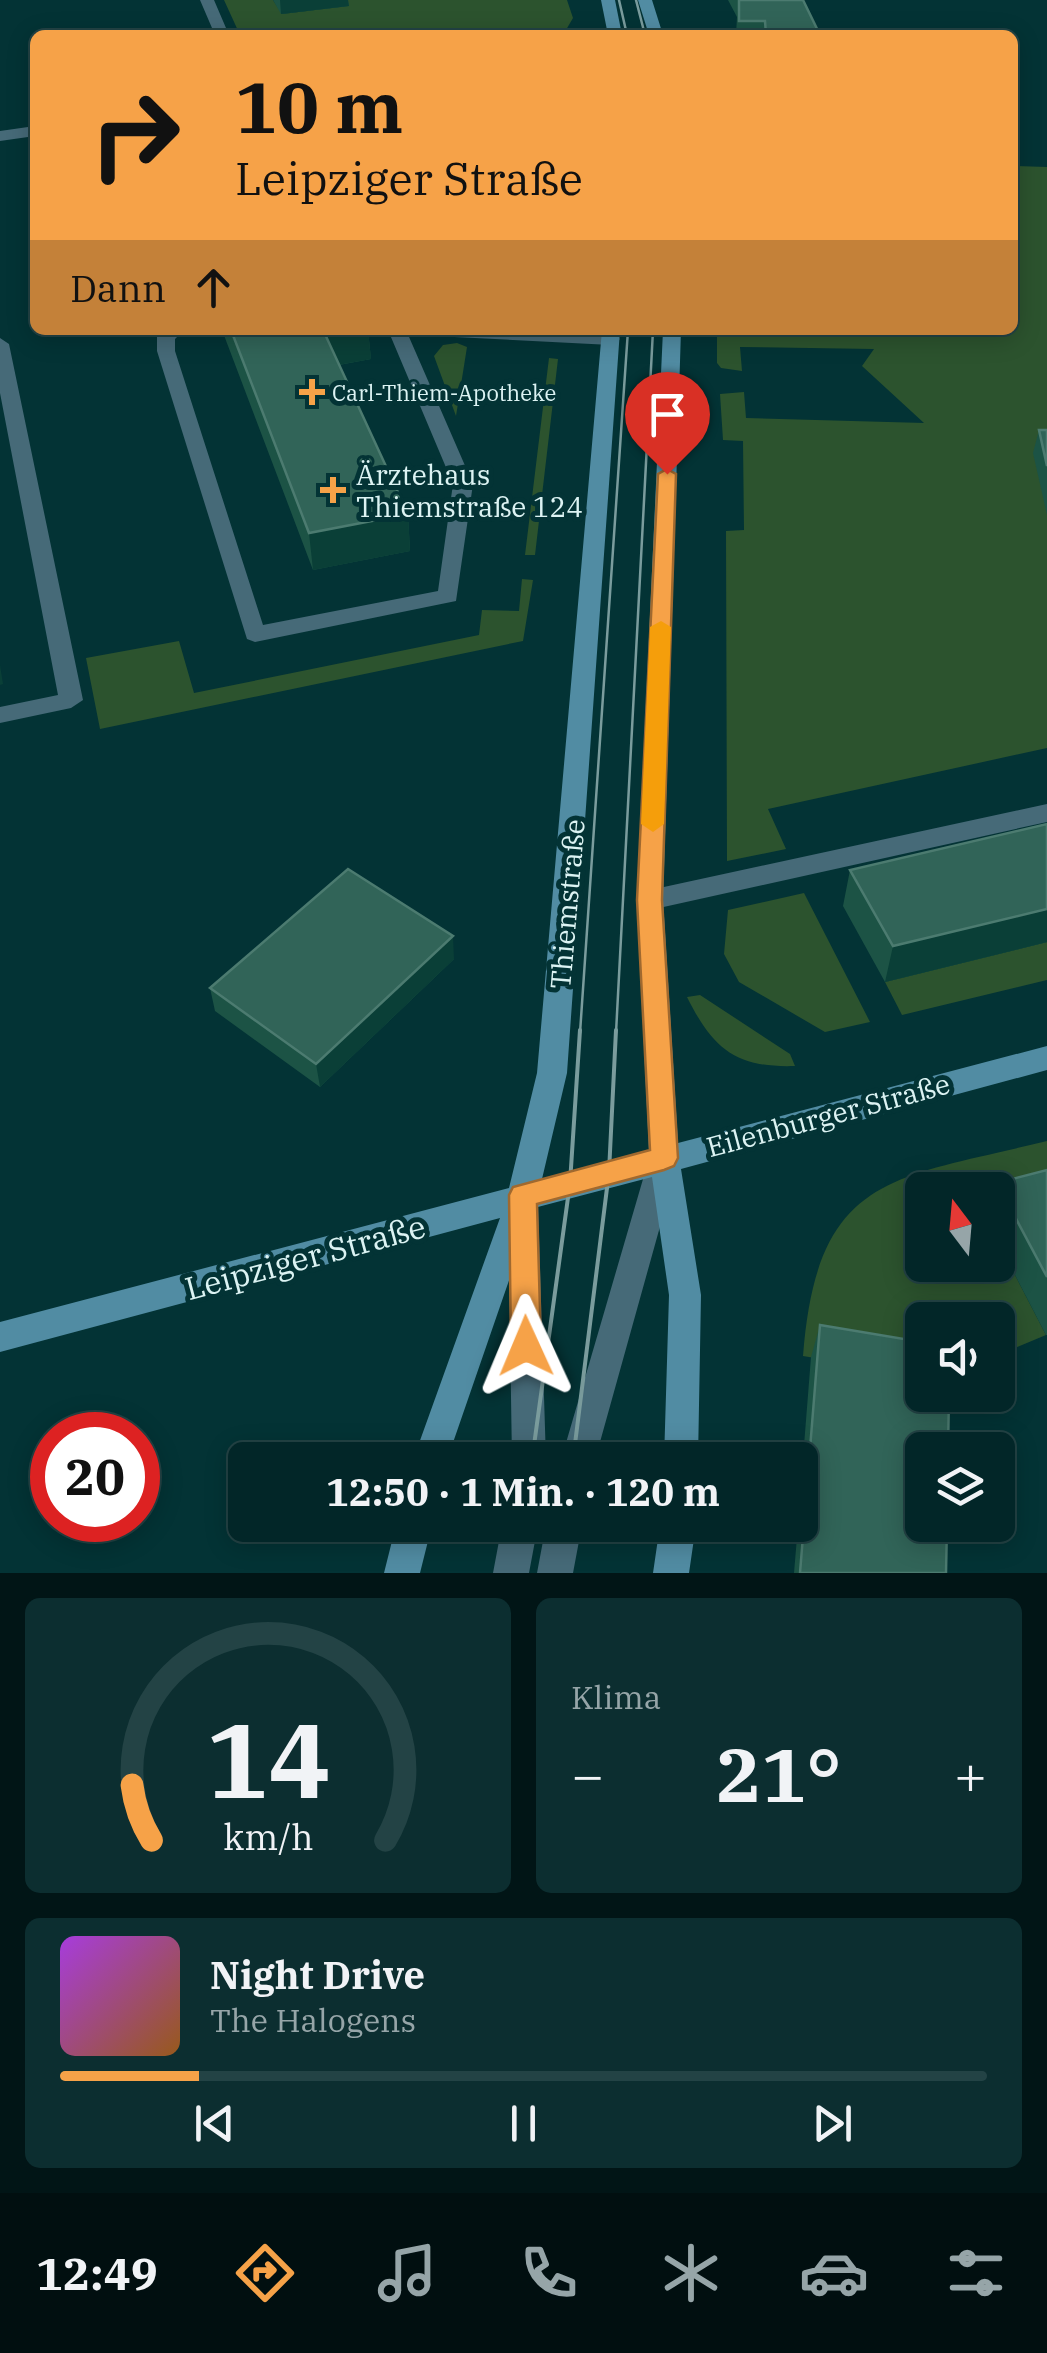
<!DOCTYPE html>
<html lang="de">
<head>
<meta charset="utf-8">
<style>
  :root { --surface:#022628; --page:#0c2e30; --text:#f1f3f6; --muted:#96a5a8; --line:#234345; --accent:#f6a248 }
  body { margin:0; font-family:"IBM Plex Serif",serif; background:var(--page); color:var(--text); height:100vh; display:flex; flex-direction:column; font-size:38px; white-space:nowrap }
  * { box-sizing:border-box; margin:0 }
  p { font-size:32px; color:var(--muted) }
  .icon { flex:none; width:55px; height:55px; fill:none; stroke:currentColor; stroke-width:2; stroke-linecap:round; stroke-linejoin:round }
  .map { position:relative; height:1573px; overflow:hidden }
  .side { display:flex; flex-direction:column; gap:25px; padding:25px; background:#011516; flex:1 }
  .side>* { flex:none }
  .top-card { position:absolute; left:30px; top:30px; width:988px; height:305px; border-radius:15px; box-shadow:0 5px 25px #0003,0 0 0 2px var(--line); background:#f6a248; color:#111; overflow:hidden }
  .needle { width:65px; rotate:344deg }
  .fabs { position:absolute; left:905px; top:1172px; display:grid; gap:20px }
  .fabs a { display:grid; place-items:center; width:110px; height:110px; border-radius:15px; background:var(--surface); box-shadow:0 5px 25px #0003,0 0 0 2px var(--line); font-size:50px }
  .speed { position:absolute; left:30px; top:1412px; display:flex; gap:20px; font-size:50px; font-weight:700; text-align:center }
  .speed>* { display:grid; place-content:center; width:130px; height:130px; border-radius:50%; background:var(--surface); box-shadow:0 5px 25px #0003,0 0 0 2px var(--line); line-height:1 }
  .speed .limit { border:15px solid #d22; background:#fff; color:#111 }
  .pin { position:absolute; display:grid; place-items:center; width:85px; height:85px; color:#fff; margin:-102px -42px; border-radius:50% 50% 50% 0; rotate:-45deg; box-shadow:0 0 10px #0007 }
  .pin .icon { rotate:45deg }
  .me { position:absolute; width:110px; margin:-55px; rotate:359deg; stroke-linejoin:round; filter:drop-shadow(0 0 8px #0008) }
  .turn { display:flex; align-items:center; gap:35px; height:210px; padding:0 40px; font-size:45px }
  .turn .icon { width:130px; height:130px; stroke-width:2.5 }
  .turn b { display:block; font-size:70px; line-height:85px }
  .then { display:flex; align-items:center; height:95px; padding:0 40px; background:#0003; gap:20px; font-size:38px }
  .big { font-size:75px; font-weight:700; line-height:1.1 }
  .side .card { flex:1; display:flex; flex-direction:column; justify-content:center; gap:15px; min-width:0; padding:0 35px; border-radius:15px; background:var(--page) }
  .side .dial { align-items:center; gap:0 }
  .dial svg { height:260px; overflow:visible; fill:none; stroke:var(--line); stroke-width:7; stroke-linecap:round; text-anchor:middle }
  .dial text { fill:var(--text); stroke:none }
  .song { display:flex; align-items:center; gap:30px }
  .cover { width:120px; height:120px; border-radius:15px; background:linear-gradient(135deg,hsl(280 70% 55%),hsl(30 70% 35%)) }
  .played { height:10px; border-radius:5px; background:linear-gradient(90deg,var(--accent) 15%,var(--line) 15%) }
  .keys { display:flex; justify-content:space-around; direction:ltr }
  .heat { display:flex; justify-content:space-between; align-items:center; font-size:55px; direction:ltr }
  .side .tiles { flex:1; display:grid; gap:25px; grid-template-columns:1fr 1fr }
  .card:last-child { grid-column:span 2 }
  .trip { position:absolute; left:228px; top:1442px; width:590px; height:100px; border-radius:15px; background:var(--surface); box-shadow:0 5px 25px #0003,0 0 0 2px var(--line); font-weight:700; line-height:100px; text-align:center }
  .tab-bar { display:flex; height:160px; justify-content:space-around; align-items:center; background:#010f10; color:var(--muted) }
  .tab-bar .icon { width:70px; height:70px }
  .tab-bar .active { color:var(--accent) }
  .tab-bar b { font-size:45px; color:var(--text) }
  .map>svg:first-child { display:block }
  .green { fill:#2c532e }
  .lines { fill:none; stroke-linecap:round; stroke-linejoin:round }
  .lane { fill:#466a78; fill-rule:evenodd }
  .street { fill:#466a78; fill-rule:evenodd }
  .secondary { fill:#518ca3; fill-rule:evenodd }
  .tram-far1 { stroke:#7a9c9d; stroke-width:2.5 }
  .tram { stroke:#7a9c9d; stroke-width:4 }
  .wall { fill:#1c5345 }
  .shaded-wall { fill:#0a3f37 }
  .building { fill:#316458; stroke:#4c7b70; stroke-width:2.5 }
  .route { fill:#f6a248; stroke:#a0692f; stroke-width:2.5 }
  .slow { fill:#f59e0b }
  .poi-dot { fill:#f6a248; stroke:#033335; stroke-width:4 }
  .labels { text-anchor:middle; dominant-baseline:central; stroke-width:10; stroke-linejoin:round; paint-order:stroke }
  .far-poi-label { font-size:22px; fill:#dcf3f3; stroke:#033335; text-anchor:start }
  .poi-label { font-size:28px; fill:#dcf3f3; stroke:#033335; text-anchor:start }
  .street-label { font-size:28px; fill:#dcf3f3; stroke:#033335 }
  .near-street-label { font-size:32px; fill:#dcf3f3; stroke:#033335 }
</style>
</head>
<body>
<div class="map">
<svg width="1047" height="1573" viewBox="0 0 1047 1573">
  <rect width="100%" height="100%" fill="#033335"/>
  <path class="green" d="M 224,0 L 273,0 L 282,14 L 348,6 L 345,0 L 567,0 L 573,18 L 563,35 L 240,35 Z
    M 1013,166 L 1047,167 L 1047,748 L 768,809 L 786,849 L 727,861 L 726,531 L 744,530 L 743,441 L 723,440 L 720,394 L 744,392 L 746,418 L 924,423 L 862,366 L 874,349 L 740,347 L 742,371 L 721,368 L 717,363 L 717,330 L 1012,330 Z
    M 457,343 L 467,347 L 456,416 L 434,356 L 443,345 Z
    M 549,358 L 558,359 L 535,555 L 525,555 Z
    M 522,579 L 533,580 L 523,641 L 100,729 L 86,658 L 179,641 L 194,693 L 479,635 L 482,610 L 519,611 Z
    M 804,893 L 870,1022 L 825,1032 L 739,982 L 724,954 L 728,910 Z
    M 1047,942 L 1047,980 L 902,1015 L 885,982 Z
    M 700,995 L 790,1054 L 795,1066 C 736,1068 713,1049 687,997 Z
    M 1047,1141 L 1047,1201 L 998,1190 L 922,1190 L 922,1265 L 998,1265 L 998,1242 L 1046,1335 L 998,1355 L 998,1320 L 922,1320 L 922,1376 L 803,1356 C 817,1173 893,1179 1047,1141 Z"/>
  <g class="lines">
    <path class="lane" d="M 200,0 L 214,0 L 229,35 L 215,35 Z
      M 163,330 L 184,330 L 175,339 L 175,351 L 263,625 L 438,591 L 453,484 L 388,330 L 406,330 L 473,484 L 456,601 L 255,642 L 247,639 L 157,351 L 157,337 Z
      M 425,330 L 611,333 L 620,339 L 611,345 L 434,336 Z
      M 1047,804 L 1047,822 L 650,910 L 641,907 L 637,900 L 641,893 L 650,890 Z
      M 663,1149 L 674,1153 L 678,1162 L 595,1460 L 561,1460 L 648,1162 L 652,1153 Z
      M 523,1191 L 534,1195 L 538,1205 L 546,1460 L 512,1460 L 508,1205 L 512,1195 Z
      M 502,1525 L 538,1525 L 529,1573 L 493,1573 Z
      M 546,1525 L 582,1525 L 573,1573 L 537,1573 Z"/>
    <path class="street" d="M 35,126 L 35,136 L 0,141 L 0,131 Z
      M 0,338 L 9,344 L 83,700 L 71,708 L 0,723 L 0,707 L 58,695 L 0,393 Z"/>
    <path class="secondary" d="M 601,0 L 615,0 L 622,35 L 608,35 Z
      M 638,0 L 652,0 L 663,35 L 649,35 Z
      M 602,330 L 620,330 L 567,1073 L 542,1179 L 649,1151 L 637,900 L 663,330 L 681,330 L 663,900 L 678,1143 L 1047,1046 L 1047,1070 L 681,1169 L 701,1295 L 698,1460 L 664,1460 L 669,1295 L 652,1177 L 534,1208 L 447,1460 L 413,1460 L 500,1218 L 0,1352 L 0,1322 L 509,1188 L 537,1073 Z
      M 396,1525 L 432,1525 L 420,1573 L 384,1573 Z
      M 660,1525 L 696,1525 L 689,1573 L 653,1573 Z"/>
    <path class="tram-far1" d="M 619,0 L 627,35
      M 636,0 L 645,35
      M 580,1033 L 628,330
      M 616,1033 L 653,330"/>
    <path class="tram" d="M 532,1460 L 570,1183 L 580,1030
      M 573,1460 L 609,1172 L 616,1030"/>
  </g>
  <path class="wall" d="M 273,0 L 348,0 L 349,6 L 281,14 Z
    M 728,0 L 803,0 L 820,35 L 736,35 L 737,17 Z
    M 222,330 L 368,330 L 371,359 L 339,365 L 408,514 L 410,551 L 313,570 Z
    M 1039,430 L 1047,430 L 1047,515 L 1033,453 Z
    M 1047,824 L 1047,942 L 885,982 L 843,906 L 850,870 Z
    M 454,959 L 320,1087 L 215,1011 L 210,988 Z
    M 1047,1170 L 1047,1335 L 1046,1335 L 998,1242 L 998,1190 L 994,1190 L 997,1183 Z
    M 820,1325 L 946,1573 L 794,1573 L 798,1525 L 800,1525 L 800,1496 L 811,1357 Z"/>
  <path class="shaded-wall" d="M 280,0 L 348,0 L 349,6 L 281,14 Z
    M 334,330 L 368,330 L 371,359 L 327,367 L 324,332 Z
    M 408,514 L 410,551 L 313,570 L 309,533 Z
    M 0,665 L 3,684 L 0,685 Z
    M 1047,909 L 1047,942 L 885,982 L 893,946 Z
    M 453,936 L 454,959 L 320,1087 L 316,1064 Z
    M 138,1436 L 148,1500 L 138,1502 Z"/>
  <path class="building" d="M 739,0 L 803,0 L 820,35 L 766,35 L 765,21 L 739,21 Z
    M 231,330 L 334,330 L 324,332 L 408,514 L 309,533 Z
    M 1039,430 L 1047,430 L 1047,466 Z
    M 1047,824 L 1047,909 L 893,946 L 850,870 Z
    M 348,869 L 453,936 L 316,1064 L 210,988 Z
    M 1047,1170 L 1047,1277 L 997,1183 Z
    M 820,1325 L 922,1342 L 922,1395 L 949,1395 L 948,1450 L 922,1450 L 922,1525 L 947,1525 L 946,1573 L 800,1573 Z
    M 135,1428 L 136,1435 L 112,1435 Z
    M 138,1447 L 144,1489 L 138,1491 Z"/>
  <path class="route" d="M 667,469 L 676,474 L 662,900 L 678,1158 L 674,1166 L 664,1170 L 537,1204 L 541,1346 L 537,1356 L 526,1361 L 515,1356 L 511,1346 L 509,1195 L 513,1187 L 650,1150 L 637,900 L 658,474 Z"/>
  <path class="slow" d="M 661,621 L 671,627 L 664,824 L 653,832 L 641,824 L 650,627 Z"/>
  <g class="poi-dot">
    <path d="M307 377h10v10h10v10h-10v10h-10v-10h-10v-10h10z"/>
    <path d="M328 475h10v10h10v10h-10v10h-10v-10h-10v-10h10z"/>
  </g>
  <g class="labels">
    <g class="far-poi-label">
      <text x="332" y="392">Carl-Thiem-Apotheke</text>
    </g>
    <g class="poi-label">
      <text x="356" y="474">Ärztehaus<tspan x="356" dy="32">Thiemstraße 124</tspan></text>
    </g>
    <g class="street-label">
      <text transform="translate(567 904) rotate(-85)">Thiemstraße</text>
      <text transform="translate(828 1115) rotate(-15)">Eilenburger Straße</text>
    </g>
    <g class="near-street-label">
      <text transform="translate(305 1257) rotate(-15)">Leipziger Straße</text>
    </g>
  </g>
</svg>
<div class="fabs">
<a><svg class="needle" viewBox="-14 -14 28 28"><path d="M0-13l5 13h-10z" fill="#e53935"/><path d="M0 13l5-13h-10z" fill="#96a5a8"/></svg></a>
<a><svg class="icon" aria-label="sound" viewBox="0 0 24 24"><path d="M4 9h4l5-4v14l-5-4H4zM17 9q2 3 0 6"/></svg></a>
<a><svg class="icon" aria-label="layers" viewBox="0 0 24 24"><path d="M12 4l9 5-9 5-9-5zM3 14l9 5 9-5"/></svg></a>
</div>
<div class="speed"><div class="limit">20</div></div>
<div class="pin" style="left:667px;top:474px;background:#d93025"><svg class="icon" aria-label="arrive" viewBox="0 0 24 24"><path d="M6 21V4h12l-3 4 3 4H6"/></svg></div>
<svg class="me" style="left:526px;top:1346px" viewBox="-20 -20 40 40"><path d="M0-17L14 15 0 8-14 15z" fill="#f6a248" stroke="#fff" stroke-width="4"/></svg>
<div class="trip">12:50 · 1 Min. · 120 m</div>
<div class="top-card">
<div class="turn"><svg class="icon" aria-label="right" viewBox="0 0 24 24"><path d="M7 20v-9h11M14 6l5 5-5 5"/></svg><div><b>10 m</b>Leipziger Straße</div></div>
<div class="then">Dann<svg class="icon" aria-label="ahead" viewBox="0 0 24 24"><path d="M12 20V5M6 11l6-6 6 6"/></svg></div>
</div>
</div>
<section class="side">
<div class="tiles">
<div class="card dial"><svg viewBox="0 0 100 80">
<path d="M14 69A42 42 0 1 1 86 69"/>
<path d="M14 69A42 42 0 0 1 8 52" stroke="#f6a248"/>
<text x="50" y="56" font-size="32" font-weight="700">14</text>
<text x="50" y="72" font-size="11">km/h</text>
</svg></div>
<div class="card"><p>Klima</p>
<div class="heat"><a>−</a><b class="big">21°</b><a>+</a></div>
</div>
<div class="card">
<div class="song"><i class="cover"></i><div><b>Night Drive</b><p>The Halogens</p></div></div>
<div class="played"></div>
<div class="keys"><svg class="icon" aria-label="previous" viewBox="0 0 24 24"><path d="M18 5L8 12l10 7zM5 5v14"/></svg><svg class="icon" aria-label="pause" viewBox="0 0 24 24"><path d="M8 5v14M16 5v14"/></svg><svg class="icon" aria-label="next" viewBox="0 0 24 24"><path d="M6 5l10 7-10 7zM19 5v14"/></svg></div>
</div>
</div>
</section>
<nav class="tab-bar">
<b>12:49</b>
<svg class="icon active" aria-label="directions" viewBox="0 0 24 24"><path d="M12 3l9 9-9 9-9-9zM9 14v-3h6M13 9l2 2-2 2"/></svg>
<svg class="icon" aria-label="music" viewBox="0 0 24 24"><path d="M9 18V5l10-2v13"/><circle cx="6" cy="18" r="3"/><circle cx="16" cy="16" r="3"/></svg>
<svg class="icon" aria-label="phone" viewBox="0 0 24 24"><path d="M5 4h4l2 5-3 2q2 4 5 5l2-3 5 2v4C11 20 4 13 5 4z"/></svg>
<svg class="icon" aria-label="climate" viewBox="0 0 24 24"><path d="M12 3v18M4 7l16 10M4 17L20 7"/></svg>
<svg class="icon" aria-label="car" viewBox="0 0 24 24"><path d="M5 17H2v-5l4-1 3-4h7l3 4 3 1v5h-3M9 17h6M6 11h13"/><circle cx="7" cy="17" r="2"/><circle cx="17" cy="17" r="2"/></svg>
<svg class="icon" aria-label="filters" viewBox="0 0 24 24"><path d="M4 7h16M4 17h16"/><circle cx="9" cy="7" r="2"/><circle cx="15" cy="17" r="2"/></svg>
</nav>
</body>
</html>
